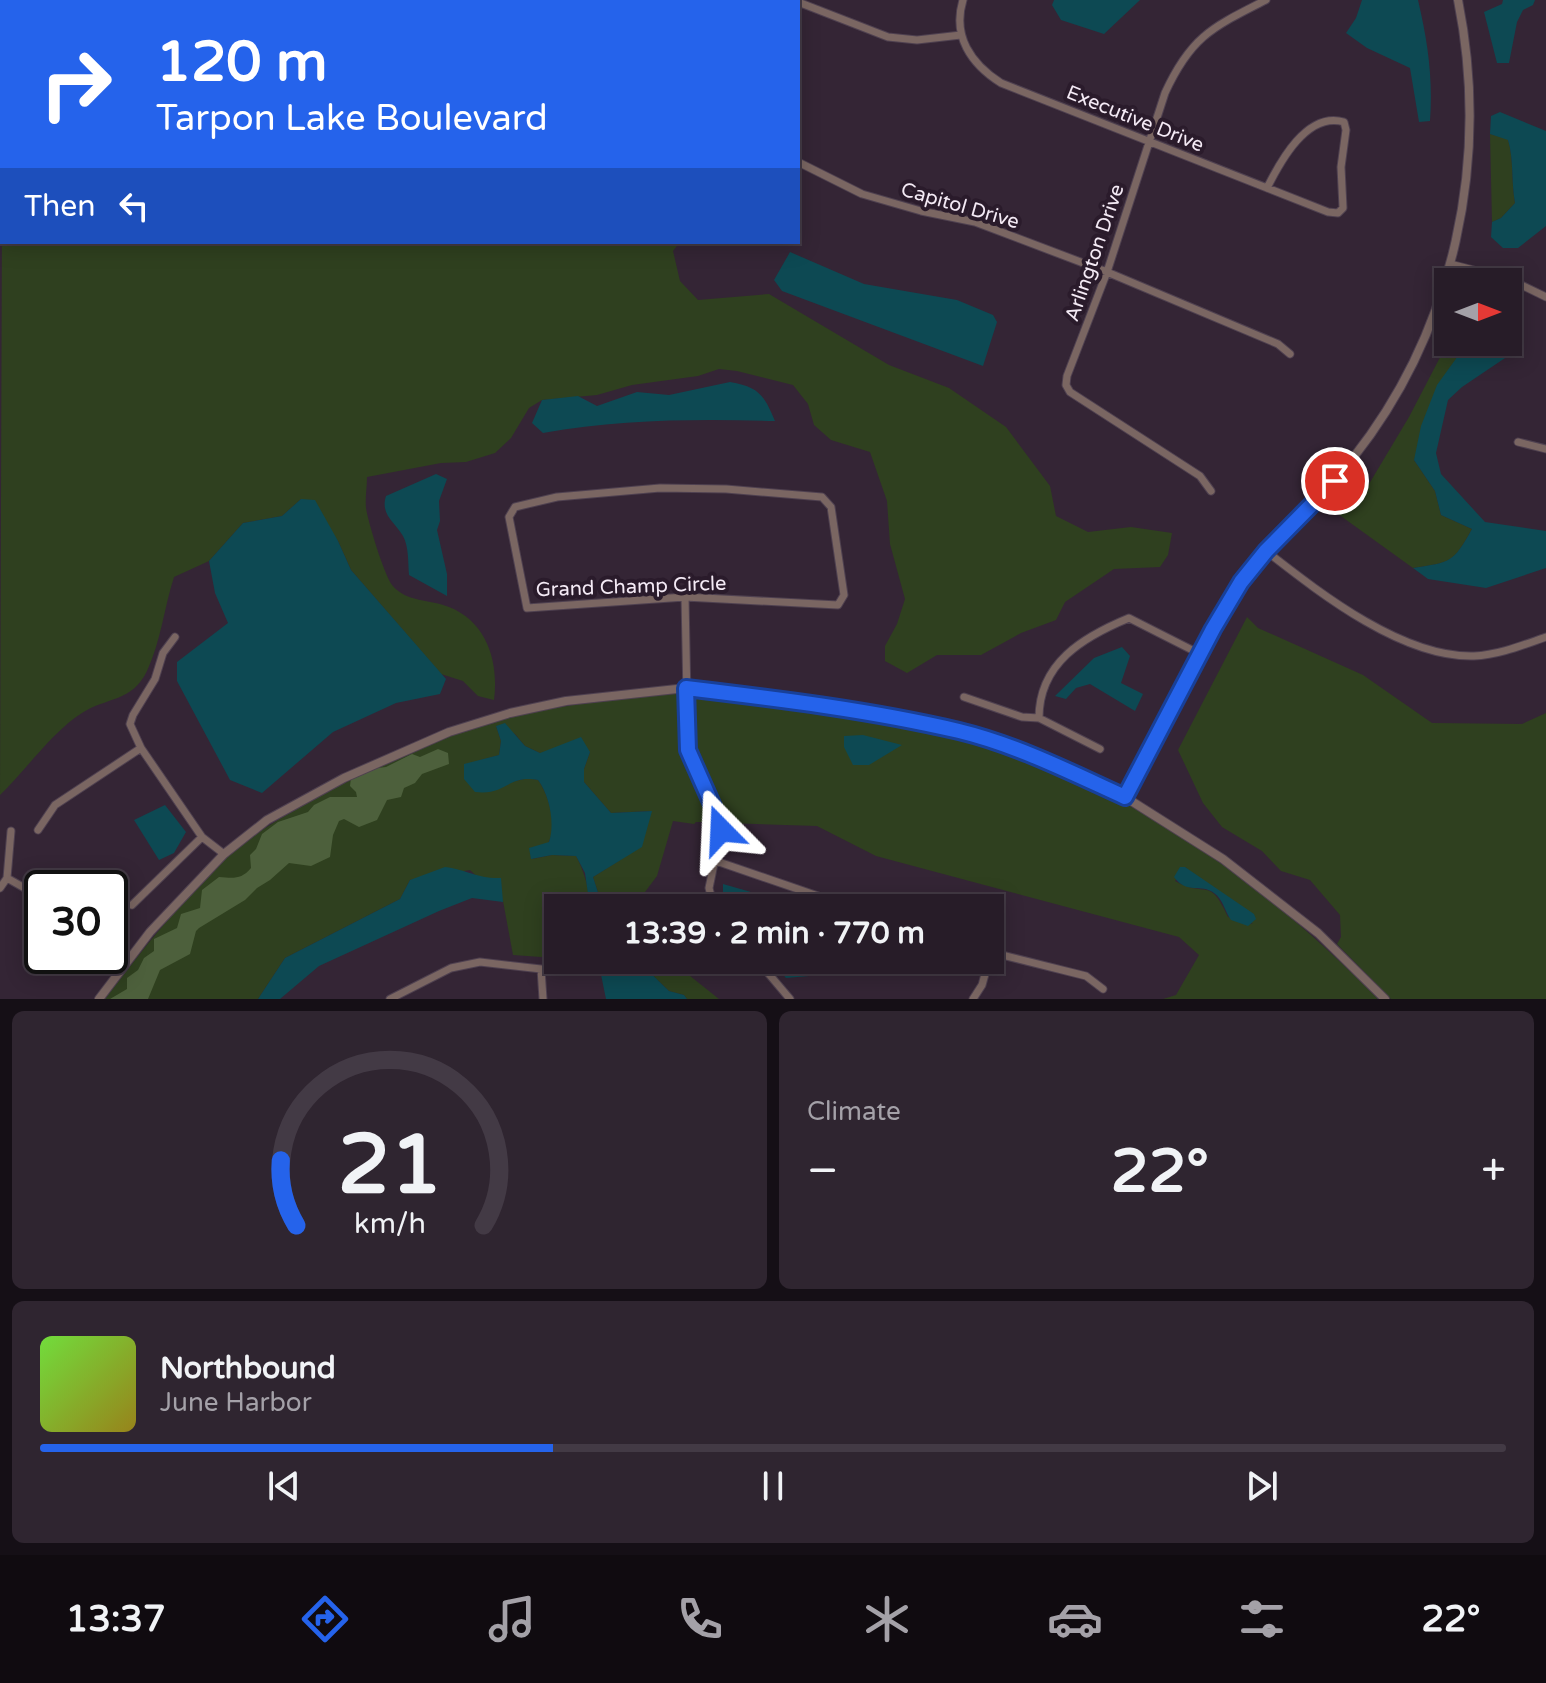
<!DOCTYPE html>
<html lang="en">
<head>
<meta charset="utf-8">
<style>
  :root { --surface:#271c28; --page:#2f2530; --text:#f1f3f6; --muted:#a4a1a8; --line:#433a45; --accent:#2563eb }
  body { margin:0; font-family:"Varela Round",sans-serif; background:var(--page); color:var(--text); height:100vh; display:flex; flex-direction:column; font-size:30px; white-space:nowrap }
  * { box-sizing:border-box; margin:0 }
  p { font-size:26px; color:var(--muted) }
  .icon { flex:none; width:44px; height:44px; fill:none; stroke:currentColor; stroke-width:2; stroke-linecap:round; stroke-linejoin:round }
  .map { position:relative; height:999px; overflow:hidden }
  .drawer { display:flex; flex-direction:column; gap:12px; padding:12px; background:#150f16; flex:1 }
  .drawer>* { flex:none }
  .guide { position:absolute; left:0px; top:0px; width:800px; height:244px; box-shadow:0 4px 20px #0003,0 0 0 2px var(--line); background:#2563eb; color:#fff; overflow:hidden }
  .needle { width:52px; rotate:90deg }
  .buttons { position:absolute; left:1434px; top:268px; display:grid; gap:16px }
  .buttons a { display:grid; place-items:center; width:88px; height:88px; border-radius:0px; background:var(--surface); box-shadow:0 4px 20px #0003,0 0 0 2px var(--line); font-size:40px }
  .speed { position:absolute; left:24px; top:870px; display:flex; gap:16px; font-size:40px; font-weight:700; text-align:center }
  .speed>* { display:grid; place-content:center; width:104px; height:104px; border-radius:50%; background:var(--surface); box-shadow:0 4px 20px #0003,0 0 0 2px var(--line); line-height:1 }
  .speed .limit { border:4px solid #111; border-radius:12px; background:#fff; color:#111 }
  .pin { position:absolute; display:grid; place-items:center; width:68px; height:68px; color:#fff; margin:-34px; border:4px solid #fff; border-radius:50%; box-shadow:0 2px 8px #0007 }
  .me { position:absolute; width:88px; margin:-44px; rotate:339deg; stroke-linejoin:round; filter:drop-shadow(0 0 6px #0008) }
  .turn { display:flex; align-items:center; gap:28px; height:168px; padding:0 24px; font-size:36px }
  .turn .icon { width:104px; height:104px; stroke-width:2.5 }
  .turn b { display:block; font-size:56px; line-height:68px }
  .then { display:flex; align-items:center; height:76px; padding:0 24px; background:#0003; gap:16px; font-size:30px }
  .big { font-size:60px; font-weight:700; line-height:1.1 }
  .drawer .card { flex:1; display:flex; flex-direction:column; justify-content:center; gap:12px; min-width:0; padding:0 28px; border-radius:12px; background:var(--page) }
  .drawer .dial { align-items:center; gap:0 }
  .dial svg { height:208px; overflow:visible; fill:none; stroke:var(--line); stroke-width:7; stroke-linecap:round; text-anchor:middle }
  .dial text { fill:var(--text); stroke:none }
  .song { display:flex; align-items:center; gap:24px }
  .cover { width:96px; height:96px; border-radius:12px; background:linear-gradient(135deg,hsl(100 70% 55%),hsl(50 70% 35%)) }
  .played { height:8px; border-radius:4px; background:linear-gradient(90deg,var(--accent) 35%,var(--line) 35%) }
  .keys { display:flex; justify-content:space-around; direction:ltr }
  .heat { display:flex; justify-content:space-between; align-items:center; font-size:44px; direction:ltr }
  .drawer .tiles { flex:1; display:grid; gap:12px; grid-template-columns:1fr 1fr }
  .card:last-child { grid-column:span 2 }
  .trip { position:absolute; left:544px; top:894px; width:460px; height:80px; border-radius:0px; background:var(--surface); box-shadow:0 4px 20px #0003,0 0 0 2px var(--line); font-weight:700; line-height:80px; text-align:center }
  .tabs { display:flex; height:128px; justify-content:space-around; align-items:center; background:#100b10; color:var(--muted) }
  .tabs .icon { width:56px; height:56px }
  .tabs .current { color:var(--accent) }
  .tabs b { font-size:36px; color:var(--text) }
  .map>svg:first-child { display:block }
  .green { fill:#2f401f; fill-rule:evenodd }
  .forest { fill:#4d603c }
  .water { fill:#0d4953 }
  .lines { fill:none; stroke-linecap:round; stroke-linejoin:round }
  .minor-casing { stroke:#4f4150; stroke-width:9 }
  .tertiary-casing { stroke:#4f4150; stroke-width:10 }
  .minor { stroke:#7a6662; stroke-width:7 }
  .tertiary { stroke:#7a6662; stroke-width:8 }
  .route-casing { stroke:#184099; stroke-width:20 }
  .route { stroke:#2563eb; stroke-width:14 }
  .labels { text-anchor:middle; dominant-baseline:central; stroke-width:8; stroke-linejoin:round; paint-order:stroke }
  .street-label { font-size:20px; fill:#f4eaf5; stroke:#2a1b2b }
</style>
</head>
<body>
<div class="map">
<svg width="1546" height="999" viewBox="0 0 1546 999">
  <rect width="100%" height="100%" fill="#342535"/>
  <path class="green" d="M 211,0 L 477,0 L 208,2 Z
    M 1490,134 L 1508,139 C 1514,160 1511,182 1515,203 L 1501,218 L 1492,222 Z
    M 2,211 L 2,242 L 680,242 L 673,251 L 680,281 L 698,300 L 769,294 L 889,365 L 949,388 L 1006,427 L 1050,486 L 1056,516 L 1088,532 L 1131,527 L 1172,533 L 1168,555 L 1160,567 L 1114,569 L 1065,602 L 1056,620 L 1021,633 L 981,655 L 937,655 L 907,673 L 885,661 L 885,646 L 897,624 L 905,599 L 890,544 L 887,501 L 870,452 L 831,440 L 814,425 L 808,404 L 793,385 L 737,371 L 719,369 L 698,376 L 632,385 L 597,395 L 542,400 L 529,408 L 511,438 L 495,453 L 466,462 L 441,463 L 367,477 C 367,487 365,498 366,508 C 368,522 384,574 392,585 C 407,603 430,599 449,607 C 487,622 499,662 494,700 L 478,696 L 463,681 L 441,674 L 351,570 L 338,541 L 301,499 L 282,516 L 243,523 L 209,561 L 174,577 C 164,608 161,641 147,671 C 132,702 107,697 82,713 C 52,732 26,770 0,795 Z
    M 1448,342 L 1468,342 L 1414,460 L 1435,491 L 1441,515 L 1472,529 C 1453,563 1452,562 1413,568 L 1338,514 L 1363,494 L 1409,417 Z
    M 1247,617 L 1258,628 L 1363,675 L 1432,723 L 1522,724 L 1546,713 L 1546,999 L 1391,999 L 1337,944 L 1341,937 L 1340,915 L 1310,880 L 1281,871 L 1262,851 L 1222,827 L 1203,803 L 1178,750 Z
    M 681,693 L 683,751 L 714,822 L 696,822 L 694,824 L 673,821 L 657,876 L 639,900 L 642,908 L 603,908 L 593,877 L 620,860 L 651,811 L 611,813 L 584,782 L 584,769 L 590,752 L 540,753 L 525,746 L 515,734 L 496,726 L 501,741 L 499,755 L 464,765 L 507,783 L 528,778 L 538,780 C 548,793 557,824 550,839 C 547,847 538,853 532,859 L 552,855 L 576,856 C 585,873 589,889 590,908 L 558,908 L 558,954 L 541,957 L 513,955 L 503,901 L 470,870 L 410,880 L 400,899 L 285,958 L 258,999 L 105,999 C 143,949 182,899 228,856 C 256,831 288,814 320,796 C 380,764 446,734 512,717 C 567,703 624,699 681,693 Z
    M 691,693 C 760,701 828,710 895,723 C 917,727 940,730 961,736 C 1122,781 1263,881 1378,999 L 1163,999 L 1176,995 L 1199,955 L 1179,937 L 876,856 L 817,826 L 725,823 L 693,749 ZM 1185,867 L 1253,924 L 1228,917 C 1209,875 1207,899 1175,881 Z
    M 637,960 L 670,960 L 719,999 L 687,999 L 684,995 L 669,991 Z"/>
  <path class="forest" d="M 438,749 L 448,753 L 449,764 L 422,774 L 415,783 L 404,788 L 401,797 L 387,800 L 377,820 L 359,827 L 344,819 L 339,821 L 333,835 L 330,857 L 311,866 L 289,863 L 270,880 L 257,888 L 245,900 L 199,928 L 196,931 L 190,954 L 160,970 L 148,999 L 110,999 L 127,989 L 127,978 L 138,970 L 144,958 L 154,951 L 154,939 L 177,928 L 181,914 L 200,908 L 202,890 L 219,877 C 233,878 241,880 251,868 L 250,855 L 256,849 L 262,834 L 278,822 L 308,812 L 314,805 L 330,797 L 357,797 L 356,792 L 350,786 L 351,778 L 370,769 L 386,767 L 412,754 L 420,757 Z"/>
  <path class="water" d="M 0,0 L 201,0 L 2,2 L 0,213 Z
    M 1054,0 L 1140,0 L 1104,34 L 1061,20 L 1052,5 Z
    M 1362,0 L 1418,0 C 1428,43 1433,77 1430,121 L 1419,122 L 1410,68 L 1367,48 L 1346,33 L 1356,18 Z
    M 1503,0 L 1535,0 L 1533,5 L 1523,10 L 1517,22 L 1509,63 L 1497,63 L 1484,12 L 1502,4 Z
    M 1500,112 L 1546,131 L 1546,226 L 1518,248 L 1503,248 L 1491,237 L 1492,222 L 1501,218 L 1515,203 C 1511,182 1514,160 1508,140 L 1490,134 L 1491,116 Z
    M 790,252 L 864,284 L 957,300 L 993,315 L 997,322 L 983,366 L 782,291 L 774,280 Z
    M 1508,315 L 1521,322 L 1511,354 L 1462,387 L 1448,400 L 1436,453 L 1441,474 L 1485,522 L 1546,531 L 1546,568 L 1486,588 L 1428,579 L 1413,568 C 1451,562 1453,563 1472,529 L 1441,515 L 1435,491 L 1414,460 L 1421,426 L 1437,385 L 1468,342 L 1508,342 Z
    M 730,382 C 759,387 764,395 775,421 C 697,419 620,419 543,433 L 532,423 L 542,400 L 578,396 L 597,406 L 637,392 L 669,395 Z
    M 436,474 L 447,479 L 439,501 L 440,521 L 437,530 L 447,574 L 447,596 L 409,575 C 408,563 409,547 403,536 C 395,522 380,515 386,496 Z
    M 301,499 L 315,500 L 338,541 L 351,570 L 446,679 L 440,694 L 396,703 L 333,732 L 262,793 L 230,780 L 177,681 L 177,662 L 228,623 L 215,593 L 209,561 L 243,523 L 282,516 Z
    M 1122,647 L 1130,656 L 1121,683 L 1143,694 L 1135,711 L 1090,684 L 1076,688 L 1066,699 L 1055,696 L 1094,658 Z
    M 505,723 L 525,746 L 540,753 L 581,737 L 590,752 L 584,769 L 584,782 L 611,813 L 652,811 L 642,847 L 593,877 L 603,908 L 590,908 L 585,873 L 576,856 L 552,855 L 531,859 L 529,848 L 549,842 C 555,824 550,796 538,780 C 508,774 506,796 475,792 L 464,779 L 464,764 L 499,755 L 501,741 L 496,726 Z
    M 863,735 L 902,745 L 869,765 L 853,765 L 844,747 L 844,736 Z
    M 165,805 L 186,832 L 174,853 L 159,860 L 134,820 Z
    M 445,867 C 468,870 478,879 501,878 L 503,902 L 472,898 L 439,911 L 319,966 L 280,999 L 258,999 L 285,958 L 400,899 L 410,880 Z
    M 1180,867 L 1185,867 L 1254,914 L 1256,919 L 1248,926 L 1231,920 C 1225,912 1223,899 1214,893 C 1201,883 1187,895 1174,877 Z
    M 723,884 L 807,908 L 727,908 L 723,903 Z
    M 598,960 L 637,960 L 669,991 L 684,995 L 687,999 L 606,999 Z
    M 770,960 L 817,960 L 809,976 L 786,978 Z"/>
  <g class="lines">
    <defs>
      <path id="minor" d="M 963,0 C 952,36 971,64 1001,83 L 1328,212 L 1338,213 L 1343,208 L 1341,167 L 1346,130 L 1344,122 C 1307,111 1280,162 1267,188
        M 728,2 L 731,0
        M 798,2 L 888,37 L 917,40 L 961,35
        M 798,162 L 862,194 L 921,211 L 975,222 L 1107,272 L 1278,344 L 1290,354
        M 1450,264 L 1509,279 L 1546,297
        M 1518,442 L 1546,449
        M 660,488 L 726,489 L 822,497 L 831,507 L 844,595 L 838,605 L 685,597 L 527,608 L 509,517 L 515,507 L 557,497 Z
        M 1211,491 L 1200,476 L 1070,392 L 1066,385 L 1067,376 L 1107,272 L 1165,93 C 1191,36 1213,27 1266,0
        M 1266,551 C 1320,593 1402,658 1474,656 C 1499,655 1523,645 1546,637
        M 685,597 L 688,750 L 715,811 L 721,830 L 709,888 L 714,908
        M 175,637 L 163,653 L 155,679 L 133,715 L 130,724 L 141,748 L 202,837 L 224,854
        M 964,697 L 1022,717 L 1039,718 C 1039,663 1083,637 1129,618 L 1200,654
        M 1039,718 L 1100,749
        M 38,830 L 55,805 L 141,748
        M 716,861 L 853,908
        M 7,878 L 42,898
        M 0,888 L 7,878 L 11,831
        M 132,905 L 202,837
        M 990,952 L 1086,976 L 1103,989
        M 757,960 L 790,999
        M 390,999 L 451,968 L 480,962 L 541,969 L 543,999
        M 973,999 L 982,985 L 989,960"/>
      <path id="tertiary" d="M 1125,797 C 1147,754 1170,711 1193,669 C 1208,640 1221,611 1240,584 C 1272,537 1318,502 1353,458 C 1455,329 1490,160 1458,0
        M 99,999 L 150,932 L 224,854 L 267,820 L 344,778 L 449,732 L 510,713 L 566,701 L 686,688 L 822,704 L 962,732 L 1073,773 L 1125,797 L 1223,859 L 1318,933 L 1385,999"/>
    </defs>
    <use href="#minor" class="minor-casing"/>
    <use href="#tertiary" class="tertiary-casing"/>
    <use href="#minor" class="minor"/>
    <use href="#tertiary" class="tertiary"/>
  </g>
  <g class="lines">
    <defs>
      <path id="route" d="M 721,830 L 715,811 L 688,750 L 686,688 C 778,699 869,710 959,731 C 1017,745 1072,773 1125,797 L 1213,629 L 1241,582 L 1266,551 L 1335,481"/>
    </defs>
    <use href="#route" class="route-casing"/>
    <use href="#route" class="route"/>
  </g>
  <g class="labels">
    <g class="street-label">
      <text transform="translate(1135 119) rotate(22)">Executive Drive</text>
      <text transform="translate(960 206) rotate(16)">Capitol Drive</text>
      <text transform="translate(1095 253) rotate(-71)">Arlington Drive</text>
      <text transform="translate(631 587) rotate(-2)">Grand Champ Circle</text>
    </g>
  </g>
</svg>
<div class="buttons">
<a><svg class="needle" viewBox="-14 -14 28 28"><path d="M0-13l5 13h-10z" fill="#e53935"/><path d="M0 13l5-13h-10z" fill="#a4a1a8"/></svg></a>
</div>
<div class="speed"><div class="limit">30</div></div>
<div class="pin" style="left:1335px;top:481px;background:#d93025"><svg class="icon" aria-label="arrive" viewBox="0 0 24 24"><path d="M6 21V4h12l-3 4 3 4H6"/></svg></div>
<svg class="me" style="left:721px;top:830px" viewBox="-20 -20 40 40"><path d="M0-17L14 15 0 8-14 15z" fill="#2563eb" stroke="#fff" stroke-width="4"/></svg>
<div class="trip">13:39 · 2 min · 770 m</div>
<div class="guide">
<div class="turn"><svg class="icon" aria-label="right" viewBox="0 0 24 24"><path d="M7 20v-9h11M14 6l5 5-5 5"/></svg><div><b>120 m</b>Tarpon Lake Boulevard</div></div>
<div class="then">Then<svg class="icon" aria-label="left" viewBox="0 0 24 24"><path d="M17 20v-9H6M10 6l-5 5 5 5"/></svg></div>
</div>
</div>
<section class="drawer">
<div class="tiles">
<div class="card dial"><svg viewBox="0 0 100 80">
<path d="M14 69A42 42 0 1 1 86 69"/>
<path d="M14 69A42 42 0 0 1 8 44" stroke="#2563eb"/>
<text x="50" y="56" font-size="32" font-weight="700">21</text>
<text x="50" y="72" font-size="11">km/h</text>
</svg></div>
<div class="card"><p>Climate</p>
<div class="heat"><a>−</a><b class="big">22°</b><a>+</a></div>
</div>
<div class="card">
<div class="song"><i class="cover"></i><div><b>Northbound</b><p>June Harbor</p></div></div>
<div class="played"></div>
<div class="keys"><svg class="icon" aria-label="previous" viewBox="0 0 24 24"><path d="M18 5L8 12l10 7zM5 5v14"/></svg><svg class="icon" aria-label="pause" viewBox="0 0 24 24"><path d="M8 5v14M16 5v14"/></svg><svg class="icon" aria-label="next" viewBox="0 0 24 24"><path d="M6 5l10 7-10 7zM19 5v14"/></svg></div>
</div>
</div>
</section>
<nav class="tabs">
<b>13:37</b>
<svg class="icon current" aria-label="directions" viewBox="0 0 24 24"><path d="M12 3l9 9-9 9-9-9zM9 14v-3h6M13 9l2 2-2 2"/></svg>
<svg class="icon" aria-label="music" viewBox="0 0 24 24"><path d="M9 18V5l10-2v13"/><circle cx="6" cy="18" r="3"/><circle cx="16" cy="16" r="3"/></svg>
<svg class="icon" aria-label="phone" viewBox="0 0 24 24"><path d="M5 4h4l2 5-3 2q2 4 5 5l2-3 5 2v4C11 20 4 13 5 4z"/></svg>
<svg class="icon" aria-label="climate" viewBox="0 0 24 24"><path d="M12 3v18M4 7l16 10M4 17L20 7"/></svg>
<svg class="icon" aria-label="car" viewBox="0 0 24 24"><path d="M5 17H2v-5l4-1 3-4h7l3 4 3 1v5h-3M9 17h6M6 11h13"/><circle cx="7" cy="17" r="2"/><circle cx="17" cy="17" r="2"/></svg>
<svg class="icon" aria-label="filters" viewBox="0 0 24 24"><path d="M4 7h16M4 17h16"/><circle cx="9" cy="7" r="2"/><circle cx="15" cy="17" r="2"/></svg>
<b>22°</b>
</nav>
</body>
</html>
